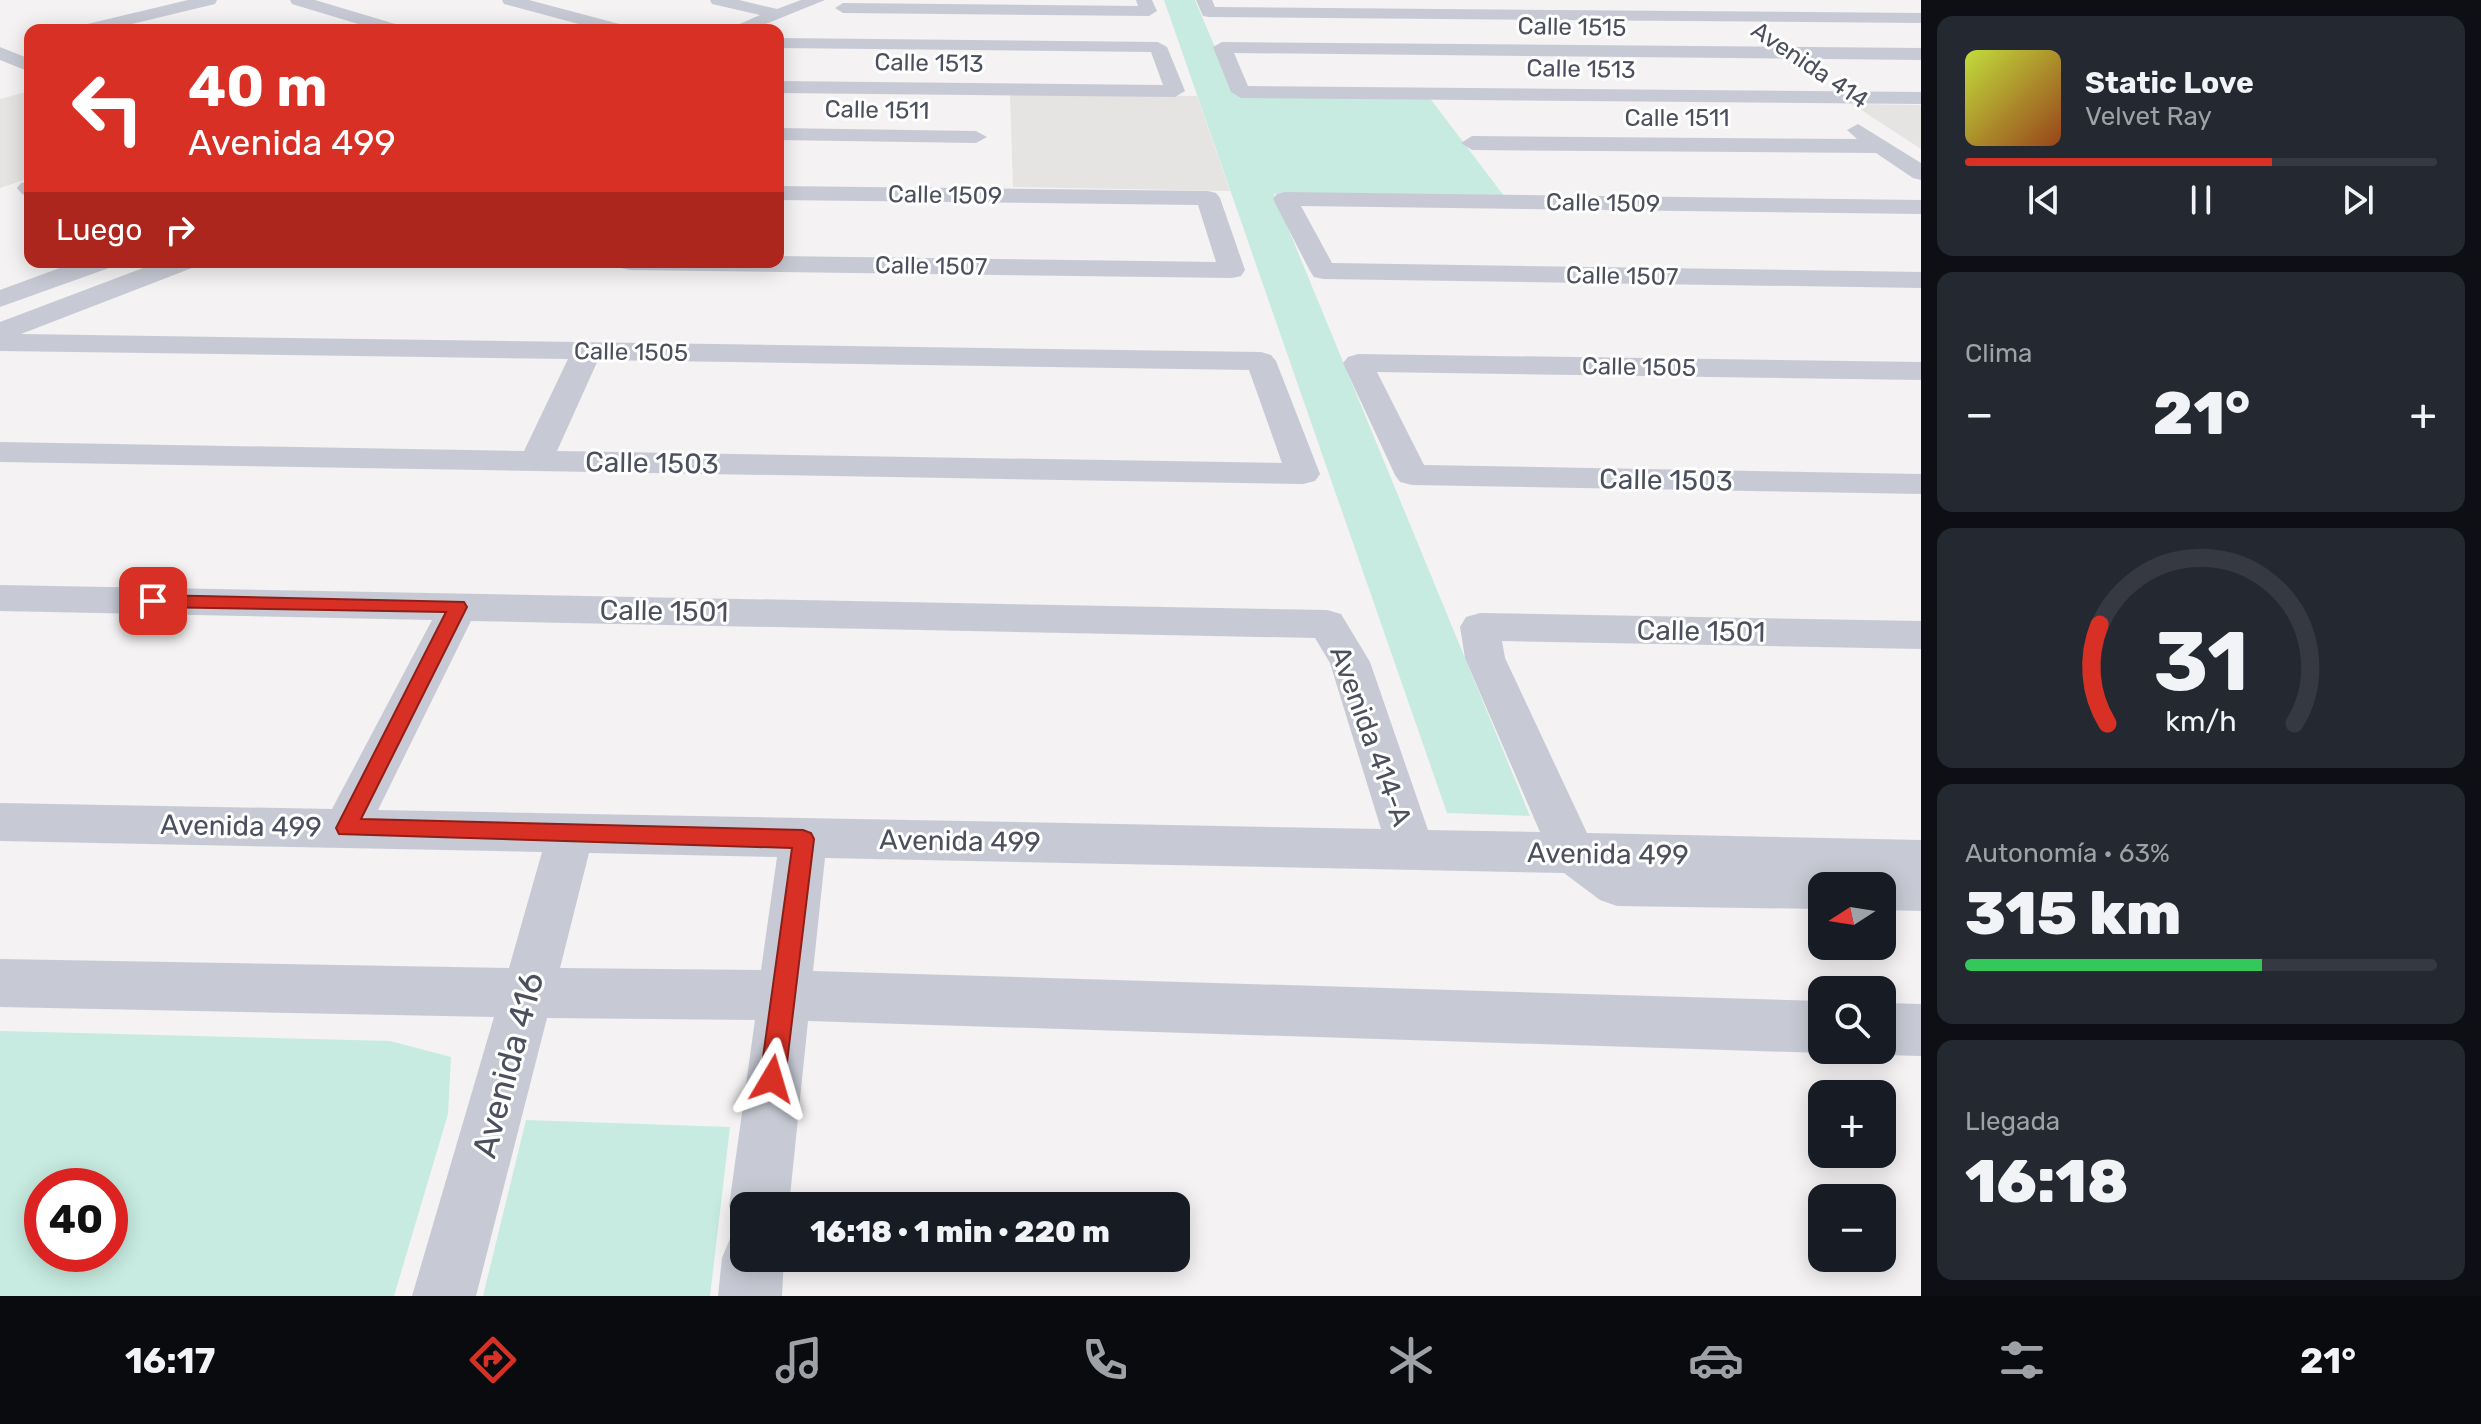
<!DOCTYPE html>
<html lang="es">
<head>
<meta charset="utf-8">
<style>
  :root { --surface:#171b24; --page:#242831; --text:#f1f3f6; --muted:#9ea1a6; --line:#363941; --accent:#d93025 }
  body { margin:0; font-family:Rubik,sans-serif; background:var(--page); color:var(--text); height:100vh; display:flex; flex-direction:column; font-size:30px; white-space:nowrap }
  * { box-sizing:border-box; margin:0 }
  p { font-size:26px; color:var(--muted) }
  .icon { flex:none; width:44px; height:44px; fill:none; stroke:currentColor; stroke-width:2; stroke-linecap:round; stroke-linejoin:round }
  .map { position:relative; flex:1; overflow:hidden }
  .details { display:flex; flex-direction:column; gap:16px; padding:16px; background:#0d0f14; width:560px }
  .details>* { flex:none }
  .top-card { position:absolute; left:24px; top:24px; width:760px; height:244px; border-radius:16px; box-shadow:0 4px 20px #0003; background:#d93025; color:#fff; overflow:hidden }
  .needle { width:52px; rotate:258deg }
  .buttons { position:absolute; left:1808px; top:872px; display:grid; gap:16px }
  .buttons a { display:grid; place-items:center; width:88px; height:88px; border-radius:16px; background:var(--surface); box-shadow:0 4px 20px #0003; font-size:40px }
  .speed { position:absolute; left:24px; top:1168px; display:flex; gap:16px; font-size:40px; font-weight:700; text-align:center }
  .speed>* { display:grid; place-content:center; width:104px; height:104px; border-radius:50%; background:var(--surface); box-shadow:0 4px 20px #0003; line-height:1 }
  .speed .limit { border:12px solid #d22; background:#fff; color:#111 }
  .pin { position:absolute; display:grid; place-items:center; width:68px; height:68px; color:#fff; margin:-34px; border-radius:16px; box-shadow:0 4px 12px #0006 }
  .me { position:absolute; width:88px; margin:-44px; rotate:7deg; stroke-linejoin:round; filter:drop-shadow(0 0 6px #0008) }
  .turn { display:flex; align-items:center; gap:28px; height:168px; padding:0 32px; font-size:36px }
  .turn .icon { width:104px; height:104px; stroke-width:2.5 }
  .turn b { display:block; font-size:56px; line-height:68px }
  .then { display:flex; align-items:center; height:76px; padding:0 32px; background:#0003; gap:16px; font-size:30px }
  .big { font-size:60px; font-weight:800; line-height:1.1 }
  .details .widget { flex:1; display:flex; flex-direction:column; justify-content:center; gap:12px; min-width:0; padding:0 28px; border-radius:16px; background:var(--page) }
  .details .dial { align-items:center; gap:0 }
  .dial svg { height:208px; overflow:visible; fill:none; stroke:var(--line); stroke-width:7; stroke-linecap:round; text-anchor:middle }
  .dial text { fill:var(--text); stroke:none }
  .song { display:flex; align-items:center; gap:24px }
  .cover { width:96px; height:96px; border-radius:12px; background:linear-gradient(135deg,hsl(70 70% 55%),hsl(20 70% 35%)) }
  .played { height:8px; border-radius:4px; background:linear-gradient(90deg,var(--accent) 65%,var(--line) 65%) }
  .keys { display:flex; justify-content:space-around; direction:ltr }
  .heat { display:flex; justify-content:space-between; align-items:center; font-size:44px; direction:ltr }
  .charge { height:12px; border-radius:6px; background:linear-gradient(90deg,#34c759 63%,var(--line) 0) }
  .trip { position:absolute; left:730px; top:1192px; width:460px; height:80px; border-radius:16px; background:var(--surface); box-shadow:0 4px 20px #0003; font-weight:800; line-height:80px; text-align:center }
  .menu { display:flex; height:128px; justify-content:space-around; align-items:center; background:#090b0e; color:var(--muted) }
  .menu .icon { width:56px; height:56px }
  .menu .current { color:var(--accent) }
  .menu b { font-size:36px; color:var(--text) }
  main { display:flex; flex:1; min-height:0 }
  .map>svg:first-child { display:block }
  .education { fill:#e5e4e3 }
  .green { fill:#c7ebe0; fill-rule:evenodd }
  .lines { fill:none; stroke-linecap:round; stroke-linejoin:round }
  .minor { fill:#c7cad4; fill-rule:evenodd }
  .route { fill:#d93025; stroke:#8d1f18; stroke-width:2 }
  .labels { text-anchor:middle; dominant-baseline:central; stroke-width:6; stroke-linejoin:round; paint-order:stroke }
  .far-street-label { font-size:24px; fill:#4c4f5d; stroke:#fff }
  .street-label { font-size:28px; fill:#4c4f5d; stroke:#fff }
  .near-street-label { font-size:34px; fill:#4c4f5d; stroke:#fff }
</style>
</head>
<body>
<main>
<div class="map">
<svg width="1921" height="1296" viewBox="0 0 1921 1296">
  <rect width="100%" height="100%" fill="#f4f2f2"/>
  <path class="education" d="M 30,91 L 30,178 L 0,188 L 0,99 Z
    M 1010,95 L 1197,96 L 1230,191 L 1013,187 Z
    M 1852,104 L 1921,105 L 1921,149 Z"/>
  <path class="green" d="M 1164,0 L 1195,0 L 1235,95 L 1429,97 L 1504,196 L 1274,194 L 1530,816 L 1447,813 Z
    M 0,1031 L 390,1041 L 451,1057 L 448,1114 L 394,1296 L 0,1296 ZM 110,1186 L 110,1254 L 42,1254 L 42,1186 Z
    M 526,1120 L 730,1127 L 710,1296 L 483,1296 Z"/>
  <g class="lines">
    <path class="minor" d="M 188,0 L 217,0 L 215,4 L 107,30 L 76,30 L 79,26 Z
      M 290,0 L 315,0 L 402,26 L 405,30 L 378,30 L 292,4 Z
      M 502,0 L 529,0 L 627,26 L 630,30 L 601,30 L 504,4 Z
      M 710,0 L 739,0 L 777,9 L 801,0 L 825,0 L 751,30 L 726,30 L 760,15 L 712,4 Z
      M 1136,0 L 1152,0 L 1157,11 L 1149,16 L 843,13 L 835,8 L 843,3 L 1138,6 Z
      M 1196,0 L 1212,0 L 1215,7 L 1921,13 L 1921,23 L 1209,17 L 1203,16 Z
      M 778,38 L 1158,42 L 1167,47 L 1185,91 L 1175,97 L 778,93 L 778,81 L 1163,85 L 1151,52 L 778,48 Z
      M 1222,42 L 1921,48 L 1921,60 L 1234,53 L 1248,86 L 1921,92 L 1921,104 L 1241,98 L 1231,92 L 1213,47 Z
      M 0,47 L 30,59 L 30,72 L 0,60 Z
      M 1858,124 L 1921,163 L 1921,180 L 1913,178 L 1876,153 L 1472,150 L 1461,143 L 1472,136 L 1857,139 L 1847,130 Z
      M 778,128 L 976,131 L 987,137 L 976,143 L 778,140 Z
      M 29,181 L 30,181 L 30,196 L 22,194 L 17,188 L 21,183 Z
      M 778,186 L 1208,191 L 1216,193 L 1220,198 L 1245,270 L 1241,276 L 1232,278 L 630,270 L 621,268 L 617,262 L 778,262 L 778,256 L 1216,262 L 1198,205 L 778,200 Z
      M 1285,192 L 1921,200 L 1921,214 L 1301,206 L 1332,263 L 1921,272 L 1921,288 L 1323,279 L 1314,277 L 1310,271 L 1273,199 L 1277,194 Z
      M 76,262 L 113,262 L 109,268 L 0,307 L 0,290 Z
      M 159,262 L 196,262 L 192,268 L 21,334 L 1261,352 L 1271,355 L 1276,361 L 1320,474 L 1315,481 L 1303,484 L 0,462 L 0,442 L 524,451 L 568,359 L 0,351 L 0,322 ZM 598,360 L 1249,370 L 1282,463 L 557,451 Z
      M 1358,354 L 1921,362 L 1921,380 L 1377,372 L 1424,465 L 1921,474 L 1921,494 L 1412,485 L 1400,482 L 1395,475 L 1343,363 L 1348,357 Z
      M 0,585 L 1327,610 L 1341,614 L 1370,662 L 1428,830 L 1540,832 L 1465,658 L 1460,627 L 1466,617 L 1480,613 L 1921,621 L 1921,649 L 1502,641 L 1505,658 L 1587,833 L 1921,840 L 1921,911 L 1882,910 L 1882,886 L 1859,886 L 1862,879 L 1842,879 L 1845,886 L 1822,886 L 1822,909 L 1617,906 L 1600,900 L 1564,873 L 825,858 L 813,971 L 1822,1001 L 1822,1050 L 1829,1050 L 1822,1053 L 808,1021 L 789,1206 L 744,1206 L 744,1230 L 738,1227 L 729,1206 L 755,1020 L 547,1018 L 476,1296 L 412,1296 L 494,1017 L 0,1007 L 0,959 L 509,968 L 542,852 L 0,841 L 0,803 L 332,809 L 432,620 L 0,611 ZM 471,621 L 1315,638 L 1330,663 L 1381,829 L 378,810 ZM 589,853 L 777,857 L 761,970 L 560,968 Z
      M 1882,1003 L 1921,1004 L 1921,1056 L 1882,1055 L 1869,1050 L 1882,1050 Z
      M 744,1231 L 744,1258 L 784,1258 L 782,1296 L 718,1296 L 722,1258 L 731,1236 Z"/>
  </g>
  <path class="route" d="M 153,595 L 464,602 L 467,607 L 361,819 L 803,830 L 811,833 L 814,839 L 785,1079 L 781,1088 L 772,1091 L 763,1088 L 760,1079 L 792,848 L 339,834 L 336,828 L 446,612 L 153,607 L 144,601 Z"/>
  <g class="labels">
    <g class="far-street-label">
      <text transform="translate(1572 27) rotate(1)">Calle 1515</text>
      <text transform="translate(929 63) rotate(1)">Calle 1513</text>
      <text transform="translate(1810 65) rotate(34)">Avenida 414</text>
      <text transform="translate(1581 69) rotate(1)">Calle 1513</text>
      <text transform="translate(877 110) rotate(1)">Calle 1511</text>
      <text x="1677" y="118">Calle 1511</text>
      <text transform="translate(945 195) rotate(1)">Calle 1509</text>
      <text transform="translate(1603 203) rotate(1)">Calle 1509</text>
      <text transform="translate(931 266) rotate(1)">Calle 1507</text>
      <text transform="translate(1622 276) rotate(1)">Calle 1507</text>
      <text transform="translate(631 352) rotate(1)">Calle 1505</text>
      <text transform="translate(1639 367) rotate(1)">Calle 1505</text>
    </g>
    <g class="street-label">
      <text transform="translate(652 463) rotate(1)">Calle 1503</text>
      <text transform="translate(1666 480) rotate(1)">Calle 1503</text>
      <text transform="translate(664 611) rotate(1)">Calle 1501</text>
      <text transform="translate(1701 631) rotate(1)">Calle 1501</text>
      <text transform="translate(1371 736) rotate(70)">Avenida 414-A</text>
      <text transform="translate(241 826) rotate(1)">Avenida 499</text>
      <text transform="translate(960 841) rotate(1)">Avenida 499</text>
      <text transform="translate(1608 854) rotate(1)">Avenida 499</text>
    </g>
    <g class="near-street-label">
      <text transform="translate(508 1065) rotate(-75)">Avenida 416</text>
    </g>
  </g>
</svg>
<div class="buttons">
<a><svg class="needle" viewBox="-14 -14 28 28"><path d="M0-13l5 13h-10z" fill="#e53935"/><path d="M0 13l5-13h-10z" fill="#9ea1a6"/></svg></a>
<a><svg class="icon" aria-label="search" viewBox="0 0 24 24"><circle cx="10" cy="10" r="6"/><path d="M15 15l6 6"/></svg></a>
<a>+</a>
<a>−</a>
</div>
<div class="speed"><div class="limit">40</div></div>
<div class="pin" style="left:153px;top:601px;background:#d93025"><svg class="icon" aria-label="arrive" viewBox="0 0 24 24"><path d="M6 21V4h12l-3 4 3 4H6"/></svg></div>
<svg class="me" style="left:772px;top:1079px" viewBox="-20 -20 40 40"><path d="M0-17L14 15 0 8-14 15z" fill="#d93025" stroke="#fff" stroke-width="4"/></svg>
<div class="trip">16:18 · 1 min · 220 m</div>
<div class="top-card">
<div class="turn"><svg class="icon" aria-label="left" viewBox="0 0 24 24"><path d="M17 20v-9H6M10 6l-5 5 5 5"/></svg><div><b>40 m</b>Avenida 499</div></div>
<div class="then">Luego<svg class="icon" aria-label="right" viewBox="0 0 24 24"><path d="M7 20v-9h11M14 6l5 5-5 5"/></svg></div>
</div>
</div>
<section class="details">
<div class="widget">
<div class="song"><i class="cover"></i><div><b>Static Love</b><p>Velvet Ray</p></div></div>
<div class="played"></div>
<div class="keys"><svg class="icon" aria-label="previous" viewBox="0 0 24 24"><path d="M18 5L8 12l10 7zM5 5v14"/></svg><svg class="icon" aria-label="pause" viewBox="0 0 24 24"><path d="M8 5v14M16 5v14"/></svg><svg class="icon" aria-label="next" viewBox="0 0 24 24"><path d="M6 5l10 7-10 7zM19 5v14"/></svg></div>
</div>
<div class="widget"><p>Clima</p>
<div class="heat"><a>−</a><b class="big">21°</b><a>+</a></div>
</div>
<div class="widget dial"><svg viewBox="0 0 100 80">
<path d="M14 69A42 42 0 1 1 86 69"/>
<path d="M14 69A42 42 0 0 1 11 31" stroke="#d93025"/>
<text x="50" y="56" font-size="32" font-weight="700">31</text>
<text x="50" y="72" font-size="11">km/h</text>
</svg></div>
<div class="widget"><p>Autonomía · 63%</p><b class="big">315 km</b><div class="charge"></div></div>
<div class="widget"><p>Llegada</p><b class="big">16:18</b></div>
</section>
</main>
<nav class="menu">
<b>16:17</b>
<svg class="icon current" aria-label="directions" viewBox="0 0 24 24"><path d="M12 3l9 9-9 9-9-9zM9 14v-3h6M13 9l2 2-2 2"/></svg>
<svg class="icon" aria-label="music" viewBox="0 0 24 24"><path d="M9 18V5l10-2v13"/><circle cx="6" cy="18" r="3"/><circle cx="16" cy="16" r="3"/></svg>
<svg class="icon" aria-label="phone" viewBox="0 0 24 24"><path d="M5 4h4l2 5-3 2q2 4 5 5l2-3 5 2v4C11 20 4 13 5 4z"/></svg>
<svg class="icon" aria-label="climate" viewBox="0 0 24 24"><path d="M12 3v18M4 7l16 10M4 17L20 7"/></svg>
<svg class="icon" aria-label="car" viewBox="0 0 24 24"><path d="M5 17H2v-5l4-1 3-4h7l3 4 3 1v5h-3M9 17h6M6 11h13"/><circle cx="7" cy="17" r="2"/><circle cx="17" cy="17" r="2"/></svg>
<svg class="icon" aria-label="filters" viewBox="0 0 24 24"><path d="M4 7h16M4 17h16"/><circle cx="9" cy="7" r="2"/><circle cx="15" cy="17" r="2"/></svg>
<b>21°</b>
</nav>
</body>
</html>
